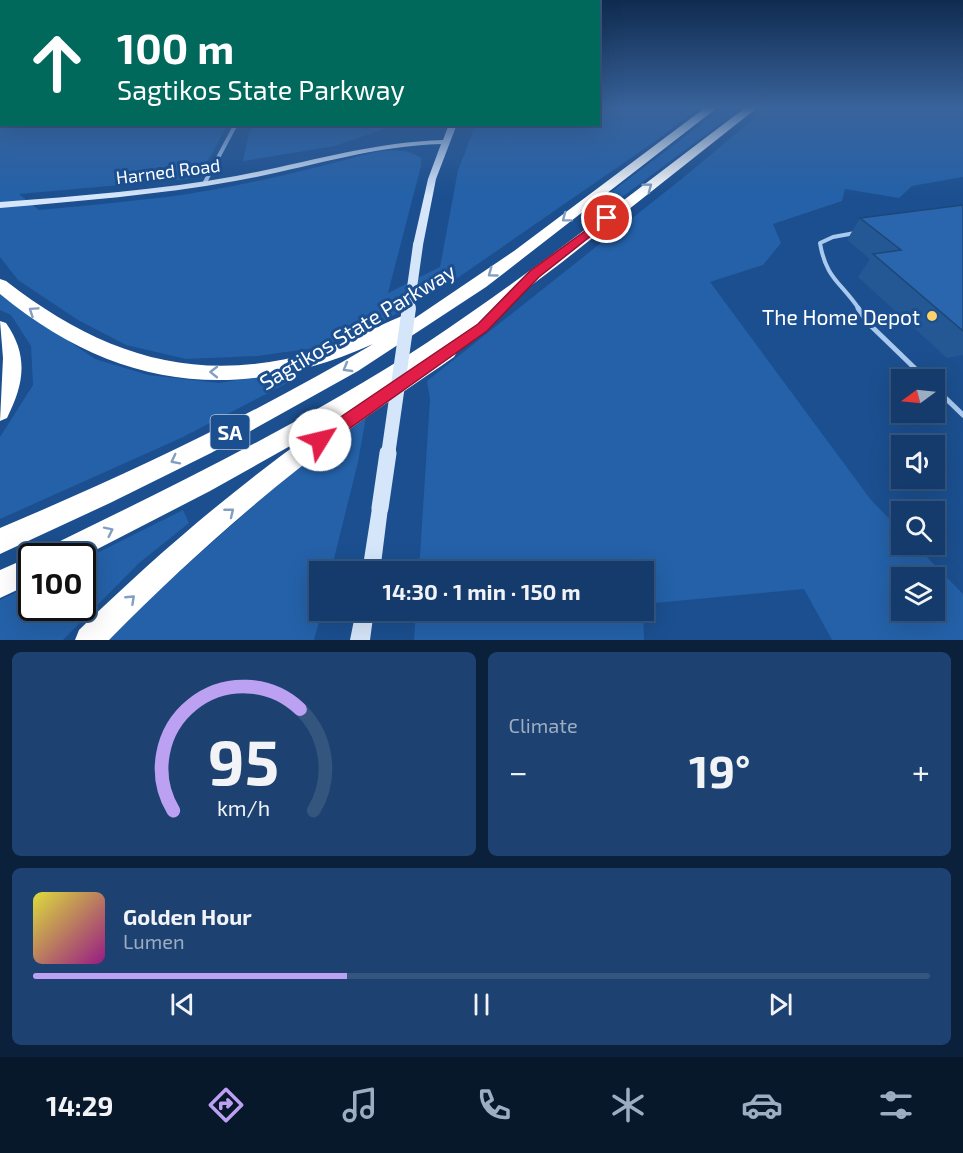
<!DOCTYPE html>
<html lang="en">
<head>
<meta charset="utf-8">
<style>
  :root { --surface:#143b6b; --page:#1d4271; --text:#f1f3f6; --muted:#9dadc1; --line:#33557e; --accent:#bca0f2 }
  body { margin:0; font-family:"Exo 2",sans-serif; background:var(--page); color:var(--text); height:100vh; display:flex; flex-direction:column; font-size:22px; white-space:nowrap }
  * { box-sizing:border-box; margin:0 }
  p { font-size:20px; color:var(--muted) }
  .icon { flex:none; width:33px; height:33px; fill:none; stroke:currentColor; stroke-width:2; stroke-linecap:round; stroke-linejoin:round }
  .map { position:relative; height:640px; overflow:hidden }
  .panel { display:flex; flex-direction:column; gap:12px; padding:12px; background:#0b203b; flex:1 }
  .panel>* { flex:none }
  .hud { position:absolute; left:0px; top:0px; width:600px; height:126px; box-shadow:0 6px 24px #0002,0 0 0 2px var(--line); background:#00695c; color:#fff; overflow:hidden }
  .needle { width:39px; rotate:255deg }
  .buttons { position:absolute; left:891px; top:369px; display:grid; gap:12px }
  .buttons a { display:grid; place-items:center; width:54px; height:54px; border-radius:0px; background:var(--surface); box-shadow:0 6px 24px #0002,0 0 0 2px var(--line); font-size:30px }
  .speed { position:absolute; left:18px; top:543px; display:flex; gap:12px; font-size:30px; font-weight:700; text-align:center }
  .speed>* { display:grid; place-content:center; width:78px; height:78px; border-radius:50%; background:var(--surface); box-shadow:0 6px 24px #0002,0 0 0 2px var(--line); line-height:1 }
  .speed .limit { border:3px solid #111; border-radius:9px; background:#fff; color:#111 }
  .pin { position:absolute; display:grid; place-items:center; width:51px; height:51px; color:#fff; margin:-26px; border:3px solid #fff; border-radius:50%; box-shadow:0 2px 6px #0007 }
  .me { position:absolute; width:66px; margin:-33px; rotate:54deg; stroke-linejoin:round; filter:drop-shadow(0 0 4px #0008) }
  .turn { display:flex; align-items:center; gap:21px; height:126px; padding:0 18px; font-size:27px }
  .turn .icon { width:78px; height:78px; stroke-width:2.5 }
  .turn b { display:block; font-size:42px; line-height:51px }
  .big { font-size:45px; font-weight:700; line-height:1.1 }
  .panel .widget { flex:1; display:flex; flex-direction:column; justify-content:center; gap:9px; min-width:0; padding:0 21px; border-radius:9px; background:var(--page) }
  .panel .dial { align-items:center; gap:0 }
  .dial svg { height:156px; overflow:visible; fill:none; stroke:var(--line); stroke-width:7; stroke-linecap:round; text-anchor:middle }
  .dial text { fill:var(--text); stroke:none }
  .song { display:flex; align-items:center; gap:18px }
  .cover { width:72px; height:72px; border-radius:9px; background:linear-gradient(135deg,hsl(60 70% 55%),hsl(310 70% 35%)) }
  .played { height:6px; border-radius:3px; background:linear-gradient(90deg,var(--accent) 35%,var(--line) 35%) }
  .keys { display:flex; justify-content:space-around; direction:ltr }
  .heat { display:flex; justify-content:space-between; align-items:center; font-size:33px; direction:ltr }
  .panel .tiles { flex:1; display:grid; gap:12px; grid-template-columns:1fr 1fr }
  .widget:last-child { grid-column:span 2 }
  .trip { position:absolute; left:309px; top:561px; width:345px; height:60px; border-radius:0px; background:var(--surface); box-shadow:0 6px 24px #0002,0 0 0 2px var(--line); font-weight:700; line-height:60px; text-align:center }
  .tabs { display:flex; height:96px; justify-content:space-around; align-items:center; background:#08182b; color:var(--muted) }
  .tabs .icon { width:42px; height:42px }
  .tabs .current { color:var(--accent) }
  .tabs b { font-size:27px; color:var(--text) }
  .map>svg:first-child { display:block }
  .green { fill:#2461a8; fill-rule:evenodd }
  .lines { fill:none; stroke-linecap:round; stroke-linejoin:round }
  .service-far1 { stroke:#a9c9ee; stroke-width:4 }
  .service { stroke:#a9c9ee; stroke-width:5 }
  .minor { stroke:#a9c9ee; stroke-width:4 }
  .secondary { fill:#d6e6fa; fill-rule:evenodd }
  .motorway { fill:#fff; fill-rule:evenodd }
  .secondary-bridge-far2 { stroke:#d6e6fa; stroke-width:10 }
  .secondary-bridge-far1 { stroke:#d6e6fa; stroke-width:14 }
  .secondary-bridge { stroke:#d6e6fa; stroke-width:17 }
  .wall { fill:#245895 }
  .building { fill:#2a66ad; stroke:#1d4779; stroke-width:1.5 }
  .oneway { stroke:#829ec1 }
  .route { fill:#e11d48; stroke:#92132f; stroke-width:1.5 }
  .poi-dot { fill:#ffd166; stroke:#1b4f8f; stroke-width:2 }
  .labels { text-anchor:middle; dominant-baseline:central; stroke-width:6; stroke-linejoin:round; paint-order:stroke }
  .far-street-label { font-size:18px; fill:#fff; stroke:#1b4f8f }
  .shield { fill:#1b4f8f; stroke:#bbcadd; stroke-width:1.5 }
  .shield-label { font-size:20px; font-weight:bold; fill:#fff }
  .poi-label { font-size:21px; fill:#fff; stroke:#1b4f8f; text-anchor:end }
  .street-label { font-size:21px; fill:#fff; stroke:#1b4f8f }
</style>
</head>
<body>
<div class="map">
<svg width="963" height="640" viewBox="0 0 963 640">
  <rect width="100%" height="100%" fill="#1b4f8f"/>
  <path class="green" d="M 0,107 L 2,124 L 227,125 C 217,143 208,169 188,179 L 19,194 L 39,210 C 81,206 124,202 166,197 C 225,189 284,176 341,161 C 366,155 398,142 421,158 L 421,166 L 388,293 L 440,267 L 458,170 L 476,125 L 598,124 L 599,107 L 700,107 L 654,142 L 459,277 L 372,328 L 315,348 L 257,356 L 186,359 L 126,345 L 78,320 L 18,280 L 0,257 Z
    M 724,107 L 743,107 L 614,203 L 602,199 Z
    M 768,107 L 963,107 L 963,177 L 912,186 L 899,198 L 845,189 L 842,201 L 773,224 L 781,243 L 763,265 L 710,282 L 871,500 L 901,531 L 902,544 L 915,545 L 963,594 L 963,640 L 832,640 L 804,589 L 644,604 L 644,572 L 419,571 L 430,399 L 427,381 L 684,177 ZM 902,578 L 934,578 L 934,610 L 902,610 Z
    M 255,125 L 256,124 L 395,125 L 335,146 L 243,161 L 249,133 Z
    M 0,294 L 95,359 L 148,375 L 219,383 L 287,372 L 291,381 L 181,438 L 0,519 L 0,437 L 33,385 L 31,346 L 11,315 L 0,310 Z
    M 366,417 L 358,462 L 331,571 L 320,572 L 320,610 L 322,611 L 314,640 L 102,640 L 311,455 Z
    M 183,510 L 189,523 L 139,563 L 63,640 L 0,640 L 0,600 L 31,585 L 32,608 L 82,608 L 83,560 Z
    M 416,611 L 643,611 L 644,640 L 414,640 Z"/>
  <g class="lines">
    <path class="service-far1" d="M 855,233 L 833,237 L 820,243 C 826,279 841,282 859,309"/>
    <path class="service" d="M 858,308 L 868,323 L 927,380
      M 934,387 L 963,415"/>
    <path class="minor" d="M 204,184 L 236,124"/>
    <path class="secondary" d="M 449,124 L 457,124 L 436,179 L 423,245 L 418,248 L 413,245 L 428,179 L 441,144 C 370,146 304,169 235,181 C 157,195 79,201 0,208 L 0,202 C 79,196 158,190 236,176 C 306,163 372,142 443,140 Z
      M 380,500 L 386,502 L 388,508 L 380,572 L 362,572 L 372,508 L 374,502 Z
      M 356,610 L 374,610 L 370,640 L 350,640 Z"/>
    <path class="motorway" d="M 706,107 L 718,107 L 486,287 L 358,371 L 211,453 L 110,503 L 0,554 L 0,528 C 128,474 253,415 373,344 C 237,405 115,389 0,294 L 0,279 L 6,281 C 101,355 198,387 317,351 C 346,342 374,328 402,316 L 408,315 L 415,318 L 514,251 Z
      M 746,107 L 758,107 L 561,263 L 450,346 L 454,347 L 457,352 L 454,357 C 417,383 378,408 342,435 C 259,497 182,566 109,640 L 75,640 L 79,630 C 151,560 226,495 308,436 L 210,491 L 82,557 L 44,556 L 48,547 C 177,484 307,421 428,342 C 538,269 641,186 746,107 Z
      M 0,321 L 6,323 C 29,356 24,384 7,418 L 0,421 L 3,358 Z
      M 32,556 L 34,556 L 32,556 L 32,583 L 0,598 L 0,570 Z"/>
    <path class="secondary-bridge-far2" d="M 409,309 L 418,245"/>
    <path class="secondary-bridge-far1" d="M 388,455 L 409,308"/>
    <path class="secondary-bridge" d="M 380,508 L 388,453"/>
  </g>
  <path class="wall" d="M 963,205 L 963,355 L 947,358 L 858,277 L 870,259 L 847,240 L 860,218 Z"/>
  <path class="building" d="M 963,205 L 963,331 L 873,254 L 901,250 L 860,218 Z"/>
  <defs><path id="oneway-chevron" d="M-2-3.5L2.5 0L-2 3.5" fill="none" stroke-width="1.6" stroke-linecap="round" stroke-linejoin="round" transform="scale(1.5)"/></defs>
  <g class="oneway">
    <use href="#oneway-chevron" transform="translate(648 187) rotate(-37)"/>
    <use href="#oneway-chevron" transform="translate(566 218) rotate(143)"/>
    <use href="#oneway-chevron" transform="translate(492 273) rotate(144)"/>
    <use href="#oneway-chevron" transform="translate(33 311) rotate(-146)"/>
    <use href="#oneway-chevron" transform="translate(347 368) rotate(150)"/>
    <use href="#oneway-chevron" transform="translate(214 372) rotate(-179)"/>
    <use href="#oneway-chevron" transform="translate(175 460) rotate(153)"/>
    <use href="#oneway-chevron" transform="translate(230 512) rotate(-39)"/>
    <use href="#oneway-chevron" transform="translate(109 531) rotate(-26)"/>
    <use href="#oneway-chevron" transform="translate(131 599) rotate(-43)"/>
  </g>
  <linearGradient id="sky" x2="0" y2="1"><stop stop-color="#0f2b4f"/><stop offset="0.55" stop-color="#39639b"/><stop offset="1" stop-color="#39639b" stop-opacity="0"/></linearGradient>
  <rect width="963" height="196" fill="url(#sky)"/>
  <path class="route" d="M 607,215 L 613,218 L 611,220 L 539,277 L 487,331 L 326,445 L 320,447 L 314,445 L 311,440 L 314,435 L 478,324 L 530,271 Z"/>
  <circle class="poi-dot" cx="932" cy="316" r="6"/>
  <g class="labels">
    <g class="far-street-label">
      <text transform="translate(168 171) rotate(-7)">Harned Road</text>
    </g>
    <rect class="shield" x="210.5" y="415" width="39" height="34" rx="4.5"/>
    <g class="shield-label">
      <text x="230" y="432">SA</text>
    </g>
    <g class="poi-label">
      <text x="920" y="316">The Home Depot</text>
    </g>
    <g class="street-label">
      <text transform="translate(357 326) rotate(-31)">Sagtikos State Parkway</text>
    </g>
  </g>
</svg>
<div class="buttons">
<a><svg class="needle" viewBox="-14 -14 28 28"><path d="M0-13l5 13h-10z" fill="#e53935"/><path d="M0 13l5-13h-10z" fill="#9dadc1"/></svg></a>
<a><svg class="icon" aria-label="sound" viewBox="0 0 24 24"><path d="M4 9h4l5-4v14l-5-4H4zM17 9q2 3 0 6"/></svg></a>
<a><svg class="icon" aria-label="search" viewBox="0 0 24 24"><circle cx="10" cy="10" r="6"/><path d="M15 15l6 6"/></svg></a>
<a><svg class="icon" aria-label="layers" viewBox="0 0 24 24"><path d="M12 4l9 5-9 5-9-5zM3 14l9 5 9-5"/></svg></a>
</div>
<div class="speed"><div class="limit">100</div></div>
<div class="pin" style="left:607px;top:218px;background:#d93025"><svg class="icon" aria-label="arrive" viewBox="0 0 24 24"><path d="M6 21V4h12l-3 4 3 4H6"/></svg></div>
<svg class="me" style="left:320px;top:440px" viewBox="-20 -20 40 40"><circle r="19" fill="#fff"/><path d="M0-13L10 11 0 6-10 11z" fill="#e11d48"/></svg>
<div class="trip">14:30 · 1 min · 150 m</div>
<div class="hud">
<div class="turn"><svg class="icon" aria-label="ahead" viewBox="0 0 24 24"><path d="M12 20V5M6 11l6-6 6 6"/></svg><div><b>100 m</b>Sagtikos State Parkway</div></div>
</div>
</div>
<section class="panel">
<div class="tiles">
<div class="widget dial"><svg viewBox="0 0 100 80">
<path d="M14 69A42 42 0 1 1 86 69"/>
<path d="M14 69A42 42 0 0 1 79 17" stroke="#bca0f2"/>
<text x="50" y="56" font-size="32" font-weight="700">95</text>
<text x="50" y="72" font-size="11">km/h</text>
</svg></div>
<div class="widget"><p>Climate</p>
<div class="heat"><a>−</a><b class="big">19°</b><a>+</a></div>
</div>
<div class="widget">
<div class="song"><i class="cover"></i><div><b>Golden Hour</b><p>Lumen</p></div></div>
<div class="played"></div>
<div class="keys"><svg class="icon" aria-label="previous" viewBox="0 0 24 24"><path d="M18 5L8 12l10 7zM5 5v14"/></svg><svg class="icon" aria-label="pause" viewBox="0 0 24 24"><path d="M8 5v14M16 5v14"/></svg><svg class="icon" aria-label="next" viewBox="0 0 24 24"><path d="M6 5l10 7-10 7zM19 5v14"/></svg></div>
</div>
</div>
</section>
<nav class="tabs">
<b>14:29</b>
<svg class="icon current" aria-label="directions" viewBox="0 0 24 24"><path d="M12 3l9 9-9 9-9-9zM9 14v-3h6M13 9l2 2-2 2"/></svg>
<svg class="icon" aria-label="music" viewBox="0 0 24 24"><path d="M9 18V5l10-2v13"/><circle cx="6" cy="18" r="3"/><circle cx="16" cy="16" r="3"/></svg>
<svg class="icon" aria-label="phone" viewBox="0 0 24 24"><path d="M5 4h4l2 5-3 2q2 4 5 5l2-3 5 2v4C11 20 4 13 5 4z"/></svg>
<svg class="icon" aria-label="climate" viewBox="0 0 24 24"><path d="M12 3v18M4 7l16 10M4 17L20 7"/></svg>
<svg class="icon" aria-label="car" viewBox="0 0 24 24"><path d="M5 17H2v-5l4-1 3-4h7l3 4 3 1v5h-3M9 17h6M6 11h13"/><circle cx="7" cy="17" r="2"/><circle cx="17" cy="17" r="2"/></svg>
<svg class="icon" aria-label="filters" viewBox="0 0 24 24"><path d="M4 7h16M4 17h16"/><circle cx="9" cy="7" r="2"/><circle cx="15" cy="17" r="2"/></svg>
</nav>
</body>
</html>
